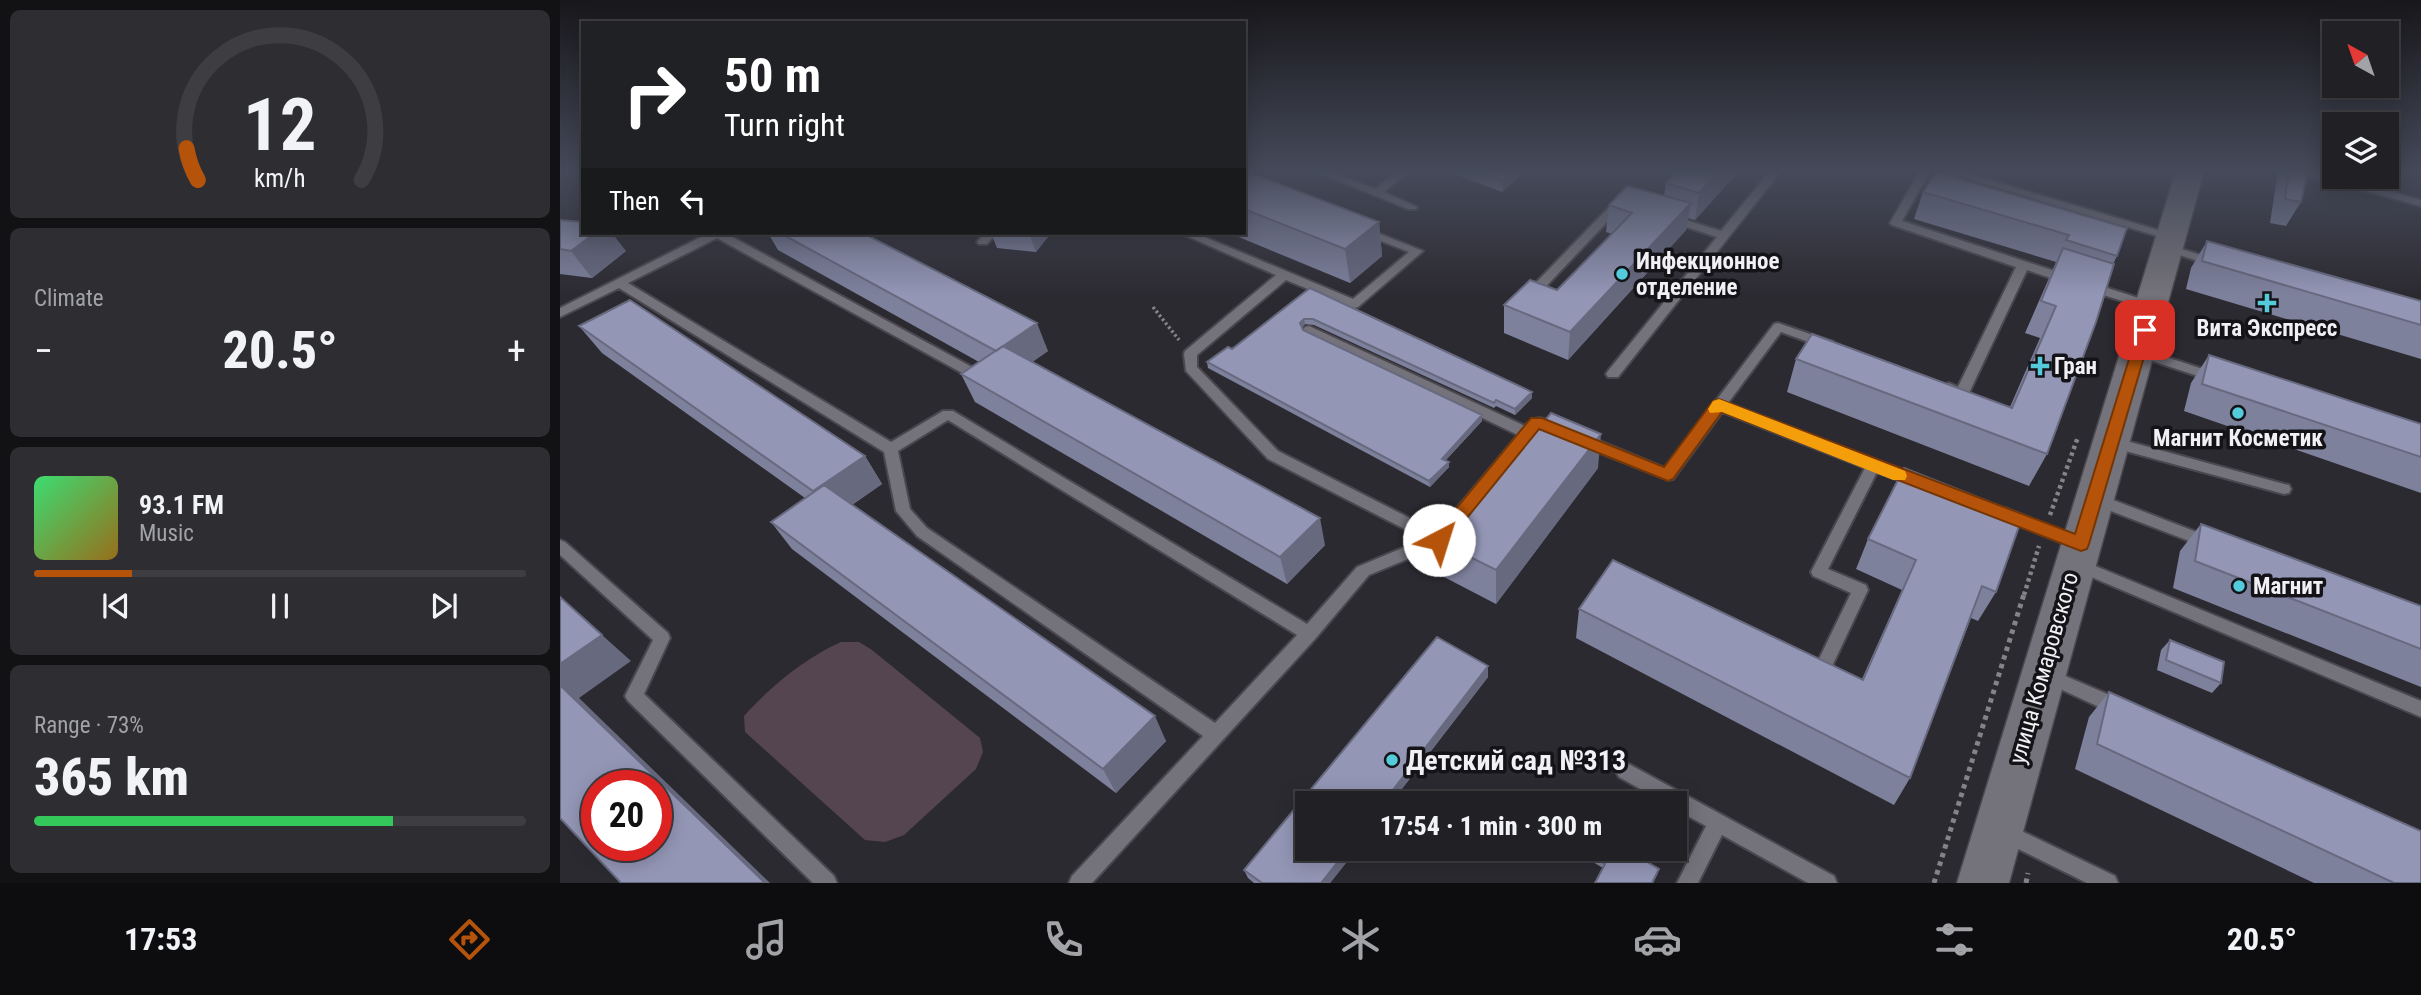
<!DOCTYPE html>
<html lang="en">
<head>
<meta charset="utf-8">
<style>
  :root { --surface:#212025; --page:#2d2d32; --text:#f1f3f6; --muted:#a2a3a7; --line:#3e3e42; --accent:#b45309 }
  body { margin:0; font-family:"Roboto Condensed",sans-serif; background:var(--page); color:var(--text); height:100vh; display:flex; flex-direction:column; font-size:26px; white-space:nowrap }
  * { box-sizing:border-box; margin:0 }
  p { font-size:23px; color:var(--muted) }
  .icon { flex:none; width:38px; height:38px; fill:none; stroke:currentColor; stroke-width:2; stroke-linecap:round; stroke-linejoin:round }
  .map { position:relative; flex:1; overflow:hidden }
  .side { display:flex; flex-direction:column; gap:10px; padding:10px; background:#121214; width:560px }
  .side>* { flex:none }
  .guide { position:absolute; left:21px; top:21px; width:665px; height:214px; border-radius:0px; box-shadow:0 4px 18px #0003,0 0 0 2px var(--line); background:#202124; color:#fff; overflow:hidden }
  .needle { width:46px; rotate:320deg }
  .controls { position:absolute; left:1762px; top:21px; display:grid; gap:14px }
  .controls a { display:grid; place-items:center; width:77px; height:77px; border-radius:0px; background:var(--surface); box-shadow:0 4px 18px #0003,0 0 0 2px var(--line); font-size:35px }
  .speed { position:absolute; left:21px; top:770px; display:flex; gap:14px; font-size:35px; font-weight:700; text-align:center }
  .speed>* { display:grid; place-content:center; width:91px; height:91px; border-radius:50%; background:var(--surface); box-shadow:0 4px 18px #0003,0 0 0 2px var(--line); line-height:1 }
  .speed .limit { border:10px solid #d22; background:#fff; color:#111 }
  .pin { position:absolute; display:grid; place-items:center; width:60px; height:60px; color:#fff; margin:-30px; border-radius:14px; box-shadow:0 4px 10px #0006 }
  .me { position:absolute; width:77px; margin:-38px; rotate:40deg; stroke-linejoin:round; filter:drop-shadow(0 0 5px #0008) }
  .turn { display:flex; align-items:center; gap:24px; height:147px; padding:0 28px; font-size:32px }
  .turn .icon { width:91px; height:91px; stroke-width:2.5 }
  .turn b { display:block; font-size:49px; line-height:60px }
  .then { display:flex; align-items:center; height:66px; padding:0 28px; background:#0003; gap:14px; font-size:26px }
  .big { font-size:52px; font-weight:800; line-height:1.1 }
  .side .tile { flex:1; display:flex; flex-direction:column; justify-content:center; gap:10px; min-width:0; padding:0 24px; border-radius:10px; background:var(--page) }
  .side .dial { align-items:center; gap:0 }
  .dial svg { height:182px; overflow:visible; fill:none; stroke:var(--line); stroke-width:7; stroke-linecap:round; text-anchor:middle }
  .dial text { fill:var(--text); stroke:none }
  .song { display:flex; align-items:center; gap:21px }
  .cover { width:84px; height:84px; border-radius:10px; background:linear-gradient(135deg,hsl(140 70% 55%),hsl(40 70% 35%)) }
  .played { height:7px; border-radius:4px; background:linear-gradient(90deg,var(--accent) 20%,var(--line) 20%) }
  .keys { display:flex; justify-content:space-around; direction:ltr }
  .heat { display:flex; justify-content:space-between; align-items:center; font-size:38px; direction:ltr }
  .charge { height:10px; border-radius:5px; background:linear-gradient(90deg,#34c759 73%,var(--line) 0) }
  .trip { position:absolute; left:735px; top:791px; width:392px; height:70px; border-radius:0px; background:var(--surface); box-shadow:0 4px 18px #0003,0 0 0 2px var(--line); font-weight:800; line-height:70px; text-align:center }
  .dock { display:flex; height:112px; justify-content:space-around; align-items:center; background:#0d0d0f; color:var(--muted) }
  .dock .icon { width:49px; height:49px }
  .dock .selected { color:var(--accent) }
  .dock b { font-size:32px; color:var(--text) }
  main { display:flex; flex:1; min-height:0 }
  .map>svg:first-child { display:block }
  .green { fill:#554551 }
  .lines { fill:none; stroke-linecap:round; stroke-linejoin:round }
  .service-casing { stroke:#4a484e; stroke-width:4 }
  .tertiary-casing { stroke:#4a484e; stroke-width:3 }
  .path-far2 { stroke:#858389; stroke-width:3.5; stroke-dasharray:2.5 2.5; stroke-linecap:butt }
  .path-far1 { stroke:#858389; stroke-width:4.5; stroke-dasharray:3.5 3.5; stroke-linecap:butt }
  .path { stroke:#858389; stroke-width:5; stroke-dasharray:4.5 4.5; stroke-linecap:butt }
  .service { fill:#74727a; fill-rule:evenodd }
  .tertiary { fill:#74727a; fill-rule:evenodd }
  .wall { fill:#7e819c }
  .shaded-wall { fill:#67697f }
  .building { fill:#9396b5; stroke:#67697f; stroke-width:2; fill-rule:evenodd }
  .route { fill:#b45309; stroke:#753606; stroke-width:2 }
  .slow { fill:#f59e0b }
  .poi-dot { fill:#53cbdb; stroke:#141317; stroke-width:2.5 }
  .labels { text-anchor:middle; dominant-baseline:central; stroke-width:7; stroke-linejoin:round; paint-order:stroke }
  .poi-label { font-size:23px; font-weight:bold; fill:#f1f0f4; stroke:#141317; text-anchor:start }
  .street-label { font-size:23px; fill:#f1f0f4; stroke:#141317 }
  .near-poi-label { font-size:28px; font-weight:bold; fill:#f1f0f4; stroke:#141317; text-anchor:start }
</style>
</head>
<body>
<main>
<section class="side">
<div class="tile dial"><svg viewBox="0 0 100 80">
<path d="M14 69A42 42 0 1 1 86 69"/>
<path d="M14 69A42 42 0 0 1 9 55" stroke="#b45309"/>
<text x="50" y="56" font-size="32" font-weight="700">12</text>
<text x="50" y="72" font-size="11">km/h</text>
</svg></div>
<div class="tile"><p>Climate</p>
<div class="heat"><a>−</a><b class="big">20.5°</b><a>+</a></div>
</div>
<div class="tile">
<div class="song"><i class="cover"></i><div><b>93.1 FM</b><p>Music</p></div></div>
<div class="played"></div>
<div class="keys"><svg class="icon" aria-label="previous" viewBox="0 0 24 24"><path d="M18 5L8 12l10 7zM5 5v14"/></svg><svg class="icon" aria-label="pause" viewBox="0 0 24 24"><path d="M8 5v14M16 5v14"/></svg><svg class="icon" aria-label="next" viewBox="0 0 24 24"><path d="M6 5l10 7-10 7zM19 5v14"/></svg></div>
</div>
<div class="tile"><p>Range · 73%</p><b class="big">365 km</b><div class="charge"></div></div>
</section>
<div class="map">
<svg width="1861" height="883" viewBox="0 0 1861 883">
  <rect width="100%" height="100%" fill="#2c2a31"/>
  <path class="green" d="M 281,642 L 299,642 L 312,650 L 420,738 L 423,752 L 416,769 L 344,835 L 325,842 L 305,840 L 185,732 L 184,716 C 210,687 245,658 281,642 Z"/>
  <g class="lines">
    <defs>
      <path id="service" d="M 754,171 L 769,171 L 815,189 L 838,171 L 850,171 L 824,192 L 857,207 L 856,209 L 848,209 Z
        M 1210,171 L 1221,171 L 1058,377 L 1048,377 L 1046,374 L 1048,371 L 1157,237 L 1105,220 L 1105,216 L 1113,216 L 1161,231 Z
        M 1360,171 L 1370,171 L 1342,221 L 1513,277 L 1515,280 L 1509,284 L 1467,270 L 1409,393 L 1402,398 L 1384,391 L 1382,388 L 1389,383 L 1398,387 L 1456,267 L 1332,225 L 1330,223 Z
        M 1382,171 L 1399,171 L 1615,235 L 1617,237 L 1611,240 L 1607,239 Z
        M 1732,171 L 1751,171 L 1861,200 L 1861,206 Z
        M 1060,199 L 1065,202 L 1064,204 L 974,299 L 966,299 L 964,296 L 966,293 L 1056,200 Z
        M 805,228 L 863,251 L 798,307 L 794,308 L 726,280 L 637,355 L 637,367 L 718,451 L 877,532 L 958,435 L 745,333 L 743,330 L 745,327 L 749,326 L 965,426 C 978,411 988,421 1004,428 L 1006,431 L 999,436 L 979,428 L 884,544 L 809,575 L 755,639 L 532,883 L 509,883 L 512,876 L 643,736 L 357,536 L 336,511 L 324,452 L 59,288 L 0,317 L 0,308 L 149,233 L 165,233 L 423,373 L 425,376 L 423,379 L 413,379 L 157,238 L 68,283 L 331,442 L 383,411 L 393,411 L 747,624 L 797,567 L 864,539 L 708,459 L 626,371 L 624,354 L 625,351 L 716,275 L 620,233 L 635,233 L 793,299 L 849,252 L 801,233 L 801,229 ZM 388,420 L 737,635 L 655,723 L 367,528 L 350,509 L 338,451 Z
        M 425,233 L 437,233 L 427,244 L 419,244 L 417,242 Z
        M 1608,245 L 1658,260 L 1660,262 L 1654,266 L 1604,250 L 1602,248 Z
        M 1529,282 L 1594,303 L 1596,306 L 1590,310 L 1525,289 L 1523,286 L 1525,283 Z
        M 1218,323 L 1273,342 L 1274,345 L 1268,349 L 1221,332 L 1168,403 L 1361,478 L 1363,482 L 1361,486 L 1356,487 L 1317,472 L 1268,569 L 1306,585 L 1308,590 L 1267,677 L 1261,679 L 1250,675 L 1248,670 L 1250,665 L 1257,663 L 1291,593 L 1253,576 L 1251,572 L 1305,468 L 1162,412 L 1113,479 L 1108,480 L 1020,445 L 1018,441 L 1020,437 L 1030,437 L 1105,468 L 1214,324 Z
        M 1579,348 L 1661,375 L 1663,378 L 1656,382 L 1574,355 L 1573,352 L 1574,349 Z
        M 1552,437 L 1724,484 L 1729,485 L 1731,489 L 1729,493 L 1724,494 L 1547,446 L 1545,442 L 1547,438 Z
        M 1535,493 L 1655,539 L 1658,543 L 1655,547 L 1650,549 L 1530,503 L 1528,499 L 1530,495 Z
        M 1445,508 L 1525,540 L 1528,544 L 1525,548 L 1520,550 L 1440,518 L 1438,514 L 1440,510 Z
        M 0,540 L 5,542 L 108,633 L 110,638 L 84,694 L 274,876 L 277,883 L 253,883 L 68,701 L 65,696 L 93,640 L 0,555 Z
        M 1516,558 L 1861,701 L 1861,717 L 1510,568 L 1508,564 L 1510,560 Z
        M 1489,669 L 1566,702 L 1569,708 L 1566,714 L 1560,716 L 1554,714 L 1483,681 L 1480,676 L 1483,671 Z
        M 1065,762 L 1274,876 L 1277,883 L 1248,883 L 1162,835 L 1138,883 L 1117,883 L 1146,826 L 1115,809 L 1115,803 L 1105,803 L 1059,777 L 1056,771 L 1059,765 Z
        M 1445,823 L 1555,876 L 1558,883 L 1527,883 L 1438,839 L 1435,832 L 1438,825 Z"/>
      <path id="tertiary" d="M 1616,171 L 1644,171 L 1449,883 L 1397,883 Z"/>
    </defs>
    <use href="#service" class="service-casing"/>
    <use href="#tertiary" class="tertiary-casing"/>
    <path class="path-far2" d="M 593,307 L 619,340"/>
    <path class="path-far1" d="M 1490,515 L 1518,437
      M 1464,595 L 1479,546"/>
    <path class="path" d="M 1374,883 L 1464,594
      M 1466,883 L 1468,873"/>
    <use href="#service" class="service"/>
    <use href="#tertiary" class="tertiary"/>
  </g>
  <path class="wall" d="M 684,171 L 819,222 L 822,256 L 790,283 L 669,233 L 684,233 Z
    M 886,171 L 966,171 L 942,192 Z
    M 1054,171 L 1071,171 L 1067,176 Z
    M 1102,171 L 1179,171 L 1135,220 L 1128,218 L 1126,230 L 1008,360 L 944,333 L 944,305 L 997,290 L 1052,234 L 1046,232 L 1049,205 L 1104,196 L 1106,183 L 1114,175 Z
    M 1718,171 L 1748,171 L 1741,202 L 1726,226 L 1710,223 Z
    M 1376,172 L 1557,256 L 1553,264 L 1487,454 L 1469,486 L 1227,392 L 1236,359 L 1450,407 L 1480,338 L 1465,333 L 1496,262 L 1354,219 L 1363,192 Z
    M 0,220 L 66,251 L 32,278 L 0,274 Z
    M 208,233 L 303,233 L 488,351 L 472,362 L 765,545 L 727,584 L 415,402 L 401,374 L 419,362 L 218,250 Z
    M 431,233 L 491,233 L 476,252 L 437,248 Z
    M 1647,241 L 1861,301 L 1861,359 L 1626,289 L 1631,268 Z
    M 750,288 L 972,392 L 972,398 L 955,415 L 936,406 L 934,408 L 754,325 L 745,324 L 742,327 L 743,330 L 922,421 L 886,460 L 889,467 L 870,487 L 648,368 L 647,362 L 672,349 Z
    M 19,326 L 305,456 L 322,484 L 292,505 L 606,741 L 556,793 L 232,549 L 211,522 L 245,498 L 42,353 Z
    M 1649,355 L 1861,424 L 1861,493 L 1624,411 L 1631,383 Z
    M 1038,468 L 936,604 L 884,577 L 882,543 Z
    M 1641,524 L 1861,606 L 1861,687 L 1613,588 L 1620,551 Z
    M 1308,539 L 1436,592 L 1418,621 L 1411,618 L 1350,778 L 1334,805 L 1016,638 L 1019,609 L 1302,679 L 1342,590 L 1296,569 Z
    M 877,637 L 928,666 L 928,677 L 831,803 L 747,803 L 747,849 L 797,849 L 770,883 L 694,883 L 688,878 L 684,870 Z
    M 1610,640 L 1661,683 L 1652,693 L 1597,670 L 1601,650 Z
    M 1549,692 L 1861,883 L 1754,883 L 1515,769 L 1529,717 Z
    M 1022,851 L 1098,873 L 1093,883 L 1035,883 L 1043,868 L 1021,855 Z"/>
  <path class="shaded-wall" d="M 954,171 L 966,171 L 942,192 L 942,181 Z
    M 1160,171 L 1179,171 L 1135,220 L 1139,193 Z
    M 1131,203 L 1126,230 L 1008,360 L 1010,332 Z
    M 819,222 L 822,256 L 790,283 L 785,249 Z
    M 35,233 L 52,233 L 66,251 L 32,278 L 11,251 Z
    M 469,233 L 491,233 L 476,252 Z
    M 744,319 L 745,324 L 741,329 L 740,323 Z
    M 477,323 L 488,351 L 448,379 L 436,351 Z
    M 972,392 L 972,398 L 955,415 L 955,409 Z
    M 922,415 L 922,421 L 882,464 L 882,459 Z
    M 1041,434 L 1038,468 L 936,604 L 936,570 Z
    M 305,456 L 322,484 L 273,518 L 253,491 Z
    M 889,462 L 889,467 L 870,487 L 869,481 Z
    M 760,518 L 765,545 L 727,584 L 720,557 Z
    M 42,635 L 71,661 L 19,698 L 210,883 L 205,883 L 0,685 L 0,664 Z
    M 928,666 L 928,677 L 831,803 L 823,803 Z
    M 595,716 L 606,741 L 556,793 L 543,769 Z
    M 788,849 L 797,849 L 770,883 L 761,883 Z"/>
  <path class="building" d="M 684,171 L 686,171 L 819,222 L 785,249 L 684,209 Z
    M 915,171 L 954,171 L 942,181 Z
    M 1117,171 L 1160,171 L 1139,193 L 1106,183 Z
    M 1729,171 L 1748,171 L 1741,202 L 1725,199 Z
    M 1376,172 L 1567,228 L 1557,256 L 1506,240 L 1509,235 L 1363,192 Z
    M 1067,186 L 1131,203 L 1010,332 L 944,305 L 970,280 L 997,290 L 1072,213 L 1049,205 Z
    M 0,220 L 23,222 L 23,233 L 35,233 L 11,251 L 0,249 Z
    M 220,233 L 303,233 L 477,323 L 436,351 Z
    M 1647,241 L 1861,301 L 1861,325 L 1642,261 Z
    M 1503,248 L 1554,264 L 1536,322 L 1487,454 L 1236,359 L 1252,334 L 1452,408 L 1496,306 L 1481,301 Z
    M 750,288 L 972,392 L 955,409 L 936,400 L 934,403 L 753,319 L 744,319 L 740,323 L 743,330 L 922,415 L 882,459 L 889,462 L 869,481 L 647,362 L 668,347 L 672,349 Z
    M 70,300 L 305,456 L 253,491 L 19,326 Z
    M 443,346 L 760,518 L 720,557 L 401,374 Z
    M 1649,355 L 1861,424 L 1861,457 L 1642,384 Z
    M 991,413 L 1041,434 L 936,570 L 882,543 Z
    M 1344,468 L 1463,515 L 1436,592 L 1422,586 L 1350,778 L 1019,609 L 1053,560 L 1303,680 L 1356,560 L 1308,539 Z
    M 264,485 L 595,716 L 543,769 L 211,522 Z
    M 1641,524 L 1861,606 L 1861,649 L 1635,561 Z
    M 0,597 L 42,635 L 0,664 Z
    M 877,637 L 928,666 L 823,803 L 747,803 L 747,849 L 788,849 L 761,883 L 702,883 L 684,870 Z
    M 1610,640 L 1664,662 L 1661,683 L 1606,660 Z
    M 0,685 L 205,883 L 61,883 L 0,818 ZM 37,786 L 96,786 L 96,845 L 37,845 Z
    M 1549,692 L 1861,831 L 1861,883 L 1834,883 L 1537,744 Z
    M 1023,849 L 1065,849 L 1099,869 L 1092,883 L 1035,883 L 1045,864 L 1022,851 Z"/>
  <linearGradient id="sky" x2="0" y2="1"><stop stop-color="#18171b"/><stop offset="0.58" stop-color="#454a5a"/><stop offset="1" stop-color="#454a5a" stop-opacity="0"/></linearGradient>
  <rect width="1861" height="295" fill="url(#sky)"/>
  <path class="route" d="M 1585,325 L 1592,330 L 1529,544 L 1527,549 L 1521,551 L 1162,412 L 1113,479 L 1108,481 L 979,429 L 885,545 L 873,545 L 870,540 L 971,418 L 982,418 L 1104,467 L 1153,401 L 1159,399 L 1515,534 L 1578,330 Z"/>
  <path class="slow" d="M 1159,399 L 1345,471 L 1347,476 L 1345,480 L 1333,480 L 1162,412 L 1150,413 L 1148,409 L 1153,401 Z"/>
  <g class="poi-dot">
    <circle cx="1062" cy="274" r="7"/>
    <path d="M1703.5 292.5h7v7h7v7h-7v7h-7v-7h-7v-7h7z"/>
    <path d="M1476.5 355.5h7v7h7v7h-7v7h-7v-7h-7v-7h7z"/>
    <circle cx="1678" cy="413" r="7"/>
    <circle cx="1679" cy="586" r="7"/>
    <circle cx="832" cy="760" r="7"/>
  </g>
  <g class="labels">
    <g class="poi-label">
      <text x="1076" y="261">Инфекционное<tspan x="1076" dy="26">отделение</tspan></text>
      <text x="1707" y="328" text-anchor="middle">Вита Экспресс</text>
      <text x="1494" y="366">Гран</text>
      <text x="1678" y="438" text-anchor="middle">Магнит Косметик</text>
      <text x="1693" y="586">Магнит</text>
    </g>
    <g class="street-label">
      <text transform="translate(1484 668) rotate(-74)">улица Комаровского</text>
    </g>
    <g class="near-poi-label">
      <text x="846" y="760">Детский сад №313</text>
    </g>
  </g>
</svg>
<div class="controls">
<a><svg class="needle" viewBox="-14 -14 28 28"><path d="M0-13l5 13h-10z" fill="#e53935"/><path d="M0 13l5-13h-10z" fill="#a2a3a7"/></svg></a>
<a><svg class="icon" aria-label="layers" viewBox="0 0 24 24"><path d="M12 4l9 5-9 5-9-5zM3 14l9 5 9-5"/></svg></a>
</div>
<div class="speed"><div class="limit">20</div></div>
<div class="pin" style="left:1585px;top:330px;background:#d93025"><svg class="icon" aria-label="arrive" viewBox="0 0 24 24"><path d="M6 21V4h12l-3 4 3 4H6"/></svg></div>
<svg class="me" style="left:879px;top:540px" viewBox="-20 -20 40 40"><circle r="19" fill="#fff"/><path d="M0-13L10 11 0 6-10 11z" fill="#b45309"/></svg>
<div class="trip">17:54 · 1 min · 300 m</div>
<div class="guide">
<div class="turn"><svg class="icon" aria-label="right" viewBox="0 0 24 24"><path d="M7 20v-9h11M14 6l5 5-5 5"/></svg><div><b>50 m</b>Turn right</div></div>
<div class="then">Then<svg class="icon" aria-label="left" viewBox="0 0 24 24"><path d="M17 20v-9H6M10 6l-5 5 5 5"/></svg></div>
</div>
</div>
</main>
<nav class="dock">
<b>17:53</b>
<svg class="icon selected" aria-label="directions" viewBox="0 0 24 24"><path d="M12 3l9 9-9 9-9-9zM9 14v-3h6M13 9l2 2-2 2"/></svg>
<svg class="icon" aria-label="music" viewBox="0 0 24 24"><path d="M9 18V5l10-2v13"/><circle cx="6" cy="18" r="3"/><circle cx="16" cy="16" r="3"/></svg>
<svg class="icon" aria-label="phone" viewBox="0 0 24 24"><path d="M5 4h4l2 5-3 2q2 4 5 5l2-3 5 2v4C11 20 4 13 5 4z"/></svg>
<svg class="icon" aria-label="climate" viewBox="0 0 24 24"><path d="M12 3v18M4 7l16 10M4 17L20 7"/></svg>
<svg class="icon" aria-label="car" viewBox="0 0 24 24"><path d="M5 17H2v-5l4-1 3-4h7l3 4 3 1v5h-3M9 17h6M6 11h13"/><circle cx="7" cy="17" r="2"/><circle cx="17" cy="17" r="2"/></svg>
<svg class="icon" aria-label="filters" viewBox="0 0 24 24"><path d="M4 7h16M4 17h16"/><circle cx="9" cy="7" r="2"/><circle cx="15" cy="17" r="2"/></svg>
<b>20.5°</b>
</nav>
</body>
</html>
